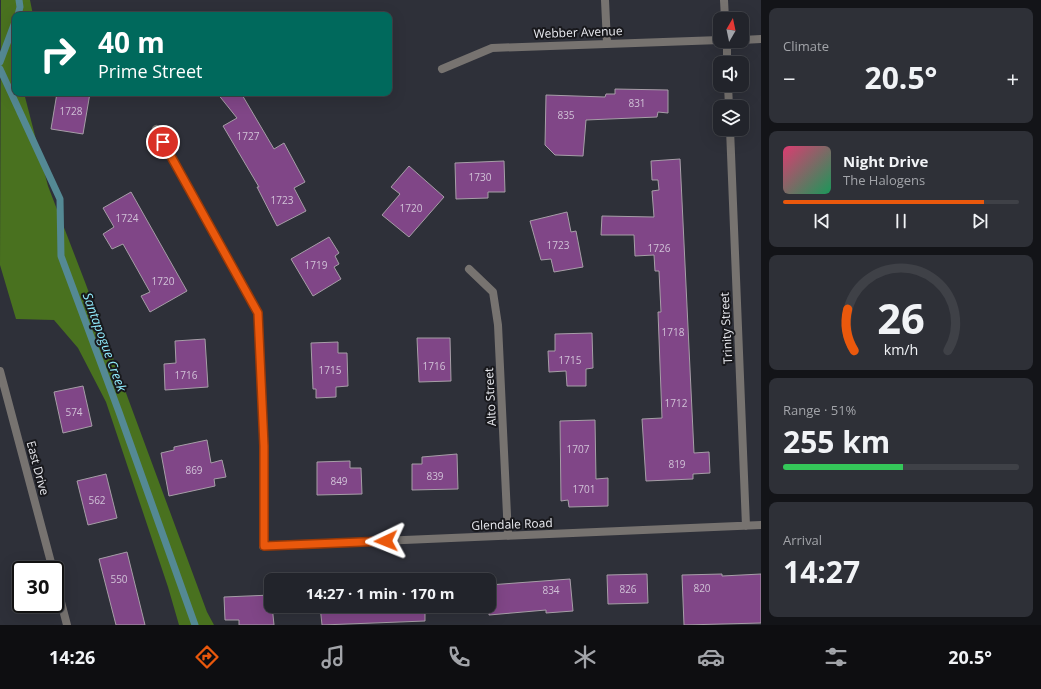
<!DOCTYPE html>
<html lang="en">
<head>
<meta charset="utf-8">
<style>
  :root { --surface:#22242b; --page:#2e3037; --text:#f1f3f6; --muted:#a2a4a9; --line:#3f4147; --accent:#ea580c }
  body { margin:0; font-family:"Open Sans",sans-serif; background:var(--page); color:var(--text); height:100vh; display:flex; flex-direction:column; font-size:15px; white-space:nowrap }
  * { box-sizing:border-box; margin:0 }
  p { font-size:13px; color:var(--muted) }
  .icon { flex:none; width:22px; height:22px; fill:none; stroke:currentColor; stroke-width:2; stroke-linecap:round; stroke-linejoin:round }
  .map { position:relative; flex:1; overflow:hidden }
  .details { display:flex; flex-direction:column; gap:8px; padding:8px; background:#131418; width:280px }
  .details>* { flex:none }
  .hud { position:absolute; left:12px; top:12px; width:380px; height:84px; border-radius:8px; box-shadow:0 4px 16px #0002,0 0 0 1px var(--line); background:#00695c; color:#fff; overflow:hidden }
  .needle { width:26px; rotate:9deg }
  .tools { position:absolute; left:713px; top:12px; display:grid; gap:8px }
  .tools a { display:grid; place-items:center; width:36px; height:36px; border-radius:8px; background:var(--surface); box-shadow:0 4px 16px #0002,0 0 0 1px var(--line); font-size:20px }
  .speed { position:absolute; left:12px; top:561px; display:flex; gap:8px; font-size:20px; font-weight:700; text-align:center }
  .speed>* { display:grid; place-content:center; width:52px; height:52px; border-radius:50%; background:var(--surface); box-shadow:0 4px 16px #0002,0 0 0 1px var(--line); line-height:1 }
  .speed .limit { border:2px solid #111; border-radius:6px; background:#fff; color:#111 }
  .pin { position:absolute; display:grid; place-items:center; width:34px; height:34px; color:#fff; margin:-17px; border:2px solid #fff; border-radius:50%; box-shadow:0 1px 4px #0007 }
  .me { position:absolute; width:44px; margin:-22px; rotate:268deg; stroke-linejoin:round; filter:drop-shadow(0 0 3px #0008) }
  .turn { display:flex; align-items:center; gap:14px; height:84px; padding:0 20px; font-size:18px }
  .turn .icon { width:52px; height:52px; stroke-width:2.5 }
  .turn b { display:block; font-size:28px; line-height:34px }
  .big { font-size:30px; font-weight:700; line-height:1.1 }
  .details .card { flex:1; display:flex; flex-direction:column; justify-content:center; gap:6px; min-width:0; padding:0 14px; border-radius:8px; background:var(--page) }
  .details .dial { align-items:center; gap:0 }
  .dial svg { height:104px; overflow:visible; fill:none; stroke:var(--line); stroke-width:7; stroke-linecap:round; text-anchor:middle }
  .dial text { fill:var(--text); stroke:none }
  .song { display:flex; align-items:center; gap:12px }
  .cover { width:48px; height:48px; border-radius:6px; background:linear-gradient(135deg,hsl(340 70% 55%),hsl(150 70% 35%)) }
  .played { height:4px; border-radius:2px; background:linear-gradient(90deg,var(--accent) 85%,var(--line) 85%) }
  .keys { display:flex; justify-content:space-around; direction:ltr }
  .heat { display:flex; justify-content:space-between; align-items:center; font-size:22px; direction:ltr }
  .charge { height:6px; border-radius:3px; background:linear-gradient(90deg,#34c759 51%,var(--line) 0) }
  .trip { position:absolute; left:264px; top:573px; width:232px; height:40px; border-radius:8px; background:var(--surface); box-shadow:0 4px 16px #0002,0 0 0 1px var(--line); font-weight:700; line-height:40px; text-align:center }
  .menu { display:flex; height:64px; justify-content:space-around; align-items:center; background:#0e0e11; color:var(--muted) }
  .menu .icon { width:28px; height:28px }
  .menu .current { color:var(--accent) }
  .menu b { font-size:18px; color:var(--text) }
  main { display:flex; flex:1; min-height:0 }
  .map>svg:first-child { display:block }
  .forest { fill:#49711f }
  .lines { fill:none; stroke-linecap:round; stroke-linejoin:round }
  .stream { stroke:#548994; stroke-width:7 }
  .building { fill:#804687; stroke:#a69ea7 }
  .street { stroke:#777370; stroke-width:8 }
  .route-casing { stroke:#983908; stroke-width:10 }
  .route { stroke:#ea580c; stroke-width:7 }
  .labels { text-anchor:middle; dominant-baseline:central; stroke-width:4; stroke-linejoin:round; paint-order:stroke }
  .number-label { font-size:10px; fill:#d0c2d7 }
  .street-label { font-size:12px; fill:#ebecf2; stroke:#18181c }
  .water-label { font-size:13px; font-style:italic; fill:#91ebfd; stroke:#18181c }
</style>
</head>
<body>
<main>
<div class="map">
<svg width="761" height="625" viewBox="0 0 761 625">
  <rect width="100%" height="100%" fill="#2e3039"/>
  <path class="forest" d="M 1,0 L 30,0 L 33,15 L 15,15 L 15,93 L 24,93 L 48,186 L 85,282 L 207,612 L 214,625 L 179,625 L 168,587 L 106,402 L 78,348 L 54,320 L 16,319 L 0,265 Z"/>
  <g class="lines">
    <path class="stream" d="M 18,15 L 20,7 L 19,0
      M 0,62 L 15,22
      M 0,69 L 60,199 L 61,256 L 119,412 L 195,625"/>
  </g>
  <path class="building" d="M 615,89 L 668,90 L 668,113 L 658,112 L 657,117 L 586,120 L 583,156 L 555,155 L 545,145 L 546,95 L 605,97 L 606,94 L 615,94 Z
    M 57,93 L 90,93 L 83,134 L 51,129 Z
    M 217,93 L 241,93 L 274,149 L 284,143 L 305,182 L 294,188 L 306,211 L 277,226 L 257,187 L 259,187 L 223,126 L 237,118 Z
    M 680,159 L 694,453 L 709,452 L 710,473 L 693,474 L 693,479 L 646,481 L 642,419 L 662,418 L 658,312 L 661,312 L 659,271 L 655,271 L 654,255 L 635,256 L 634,235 L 601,235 L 602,216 L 654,217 L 652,191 L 659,190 L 658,180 L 652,180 L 651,161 Z
    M 504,161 L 505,192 L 488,192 L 488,198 L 456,199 L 455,163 Z
    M 409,166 L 444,197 L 409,237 L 382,215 L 400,194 L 391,187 Z
    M 131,192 L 187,291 L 150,312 L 141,296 L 150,292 L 123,244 L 112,249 L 103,234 L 114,227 L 103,208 Z
    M 567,212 L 571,232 L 576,231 L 583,267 L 554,272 L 551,259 L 541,260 L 530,221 Z
    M 329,237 L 339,253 L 335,256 L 339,264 L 334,267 L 341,279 L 313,296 L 291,259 Z
    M 592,333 L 593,368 L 586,369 L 586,386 L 567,386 L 566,371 L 549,372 L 548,351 L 555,351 L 555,334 Z
    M 417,338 L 450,338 L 451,381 L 419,382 Z
    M 205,339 L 208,387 L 165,390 L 164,364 L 176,363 L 175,341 Z
    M 338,342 L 338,353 L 347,353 L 348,386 L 336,387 L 336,397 L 316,398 L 316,389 L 313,389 L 311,343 Z
    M 83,386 L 92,426 L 63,433 L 54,392 Z
    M 595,420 L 596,479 L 608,478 L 608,506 L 569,507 L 568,500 L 561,501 L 560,421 Z
    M 207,440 L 211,463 L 222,460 L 226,477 L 214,479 L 215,486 L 169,496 L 161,453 L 174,450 L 174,447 Z
    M 457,454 L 458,489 L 412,490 L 412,464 L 422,464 L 422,457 Z
    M 350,461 L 350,468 L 361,468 L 362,494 L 317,495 L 317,462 Z
    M 106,474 L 117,518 L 88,525 L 77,481 Z
    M 127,552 L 145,625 L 116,625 L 99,559 Z
    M 647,574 L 648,603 L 608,604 L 607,575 Z
    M 722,574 L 722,576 L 761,574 L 761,623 L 684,625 L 682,575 Z
    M 570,579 L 573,611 L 546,613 L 546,610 L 489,615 L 489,585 Z
    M 271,595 L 274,625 L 239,625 L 239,620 L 225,620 L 224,597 Z
    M 320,606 L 425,606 L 425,621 L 322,625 Z"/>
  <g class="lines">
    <path class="street" d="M 605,0 L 607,43
      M 724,0 L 725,19
      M 742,40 L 761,39
      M 727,41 L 727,63
      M 442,69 L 492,48 L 720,40
      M 728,85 L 729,107
      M 156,129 L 258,313 L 264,446 L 263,546 L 761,525
      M 730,129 L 746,526
      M 469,269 L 493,292 L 498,325 L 508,536
      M 0,371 L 53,570
      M 55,579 L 67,625"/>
  </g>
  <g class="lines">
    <defs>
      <path id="route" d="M 163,142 L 258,313 L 264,446 L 264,546 L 386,541"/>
    </defs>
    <use href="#route" class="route-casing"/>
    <use href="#route" class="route"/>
  </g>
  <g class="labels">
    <g class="number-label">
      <text x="637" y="103">831</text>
      <text x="71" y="111">1728</text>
      <text x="566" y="115">835</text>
      <text x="248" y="136">1727</text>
      <text x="480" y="177">1730</text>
      <text x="282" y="200">1723</text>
      <text x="411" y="208">1720</text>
      <text x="127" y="218">1724</text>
      <text x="558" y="245">1723</text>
      <text x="659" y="248">1726</text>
      <text x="316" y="265">1719</text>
      <text x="163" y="281">1720</text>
      <text x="673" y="332">1718</text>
      <text x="570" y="360">1715</text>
      <text x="434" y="366">1716</text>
      <text x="330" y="370">1715</text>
      <text x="186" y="375">1716</text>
      <text x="676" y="403">1712</text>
      <text x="74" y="412">574</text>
      <text x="578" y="449">1707</text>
      <text x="677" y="464">819</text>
      <text x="194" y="470">869</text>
      <text x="435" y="476">839</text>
      <text x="339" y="481">849</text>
      <text x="584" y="489">1701</text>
      <text x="97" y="500">562</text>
      <text x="119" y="579">550</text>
      <text x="702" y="588">820</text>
      <text x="628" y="589">826</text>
      <text x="551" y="590">834</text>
    </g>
    <g class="street-label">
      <text transform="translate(578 32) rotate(-2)">Webber Avenue</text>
      <text transform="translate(726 328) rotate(-93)">Trinity Street</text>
      <text transform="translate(490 397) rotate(-93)">Alto Street</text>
      <text transform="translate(38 468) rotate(75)">East Drive</text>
      <text transform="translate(512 524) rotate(-2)">Glendale Road</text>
    </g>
    <g class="water-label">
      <text transform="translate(105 342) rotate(70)">Santapogue Creek</text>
    </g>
  </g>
</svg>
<div class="tools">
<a><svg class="needle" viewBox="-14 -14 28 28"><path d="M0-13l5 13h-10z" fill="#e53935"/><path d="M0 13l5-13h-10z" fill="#a2a4a9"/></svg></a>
<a><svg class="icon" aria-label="sound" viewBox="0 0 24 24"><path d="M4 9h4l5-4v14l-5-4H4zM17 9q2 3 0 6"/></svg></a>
<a><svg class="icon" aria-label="layers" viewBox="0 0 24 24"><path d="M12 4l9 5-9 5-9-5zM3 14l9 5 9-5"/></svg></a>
</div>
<div class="speed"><div class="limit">30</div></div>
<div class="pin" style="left:163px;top:142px;background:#d93025"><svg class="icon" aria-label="arrive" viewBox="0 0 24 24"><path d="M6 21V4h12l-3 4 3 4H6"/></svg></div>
<svg class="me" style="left:386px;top:541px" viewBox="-20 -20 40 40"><path d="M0-17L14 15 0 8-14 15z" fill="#ea580c" stroke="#fff" stroke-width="4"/></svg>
<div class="trip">14:27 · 1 min · 170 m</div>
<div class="hud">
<div class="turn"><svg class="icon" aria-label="right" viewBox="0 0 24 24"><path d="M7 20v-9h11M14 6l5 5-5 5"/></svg><div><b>40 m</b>Prime Street</div></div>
</div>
</div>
<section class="details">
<div class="card"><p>Climate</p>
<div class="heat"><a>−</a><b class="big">20.5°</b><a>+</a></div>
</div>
<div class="card">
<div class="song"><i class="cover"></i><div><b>Night Drive</b><p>The Halogens</p></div></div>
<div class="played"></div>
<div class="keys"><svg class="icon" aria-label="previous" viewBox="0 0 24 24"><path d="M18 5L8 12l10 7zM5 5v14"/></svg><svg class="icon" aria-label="pause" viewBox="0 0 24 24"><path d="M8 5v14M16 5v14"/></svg><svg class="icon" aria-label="next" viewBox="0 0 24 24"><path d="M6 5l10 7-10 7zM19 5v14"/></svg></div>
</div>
<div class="card dial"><svg viewBox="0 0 100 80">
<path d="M14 69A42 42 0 1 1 86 69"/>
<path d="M14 69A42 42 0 0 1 9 37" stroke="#ea580c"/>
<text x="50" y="56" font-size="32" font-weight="700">26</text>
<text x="50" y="72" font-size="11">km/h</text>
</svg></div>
<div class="card"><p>Range · 51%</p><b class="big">255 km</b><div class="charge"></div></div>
<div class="card"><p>Arrival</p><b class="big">14:27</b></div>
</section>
</main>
<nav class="menu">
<b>14:26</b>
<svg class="icon current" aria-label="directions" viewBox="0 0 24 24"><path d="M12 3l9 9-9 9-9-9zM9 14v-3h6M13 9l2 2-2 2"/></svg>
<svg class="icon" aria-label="music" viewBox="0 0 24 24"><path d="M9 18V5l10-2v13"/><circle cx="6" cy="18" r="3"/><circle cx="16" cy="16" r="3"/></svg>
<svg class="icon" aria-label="phone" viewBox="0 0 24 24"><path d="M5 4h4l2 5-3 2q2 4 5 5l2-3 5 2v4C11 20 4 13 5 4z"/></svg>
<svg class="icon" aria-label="climate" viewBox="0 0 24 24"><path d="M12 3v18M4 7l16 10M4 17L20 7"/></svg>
<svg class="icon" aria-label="car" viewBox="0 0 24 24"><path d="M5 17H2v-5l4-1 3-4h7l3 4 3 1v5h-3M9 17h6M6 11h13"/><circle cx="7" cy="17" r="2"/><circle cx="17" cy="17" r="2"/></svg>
<svg class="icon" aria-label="filters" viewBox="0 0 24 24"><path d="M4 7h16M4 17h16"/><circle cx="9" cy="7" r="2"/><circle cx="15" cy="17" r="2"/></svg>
<b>20.5°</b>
</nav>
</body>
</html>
